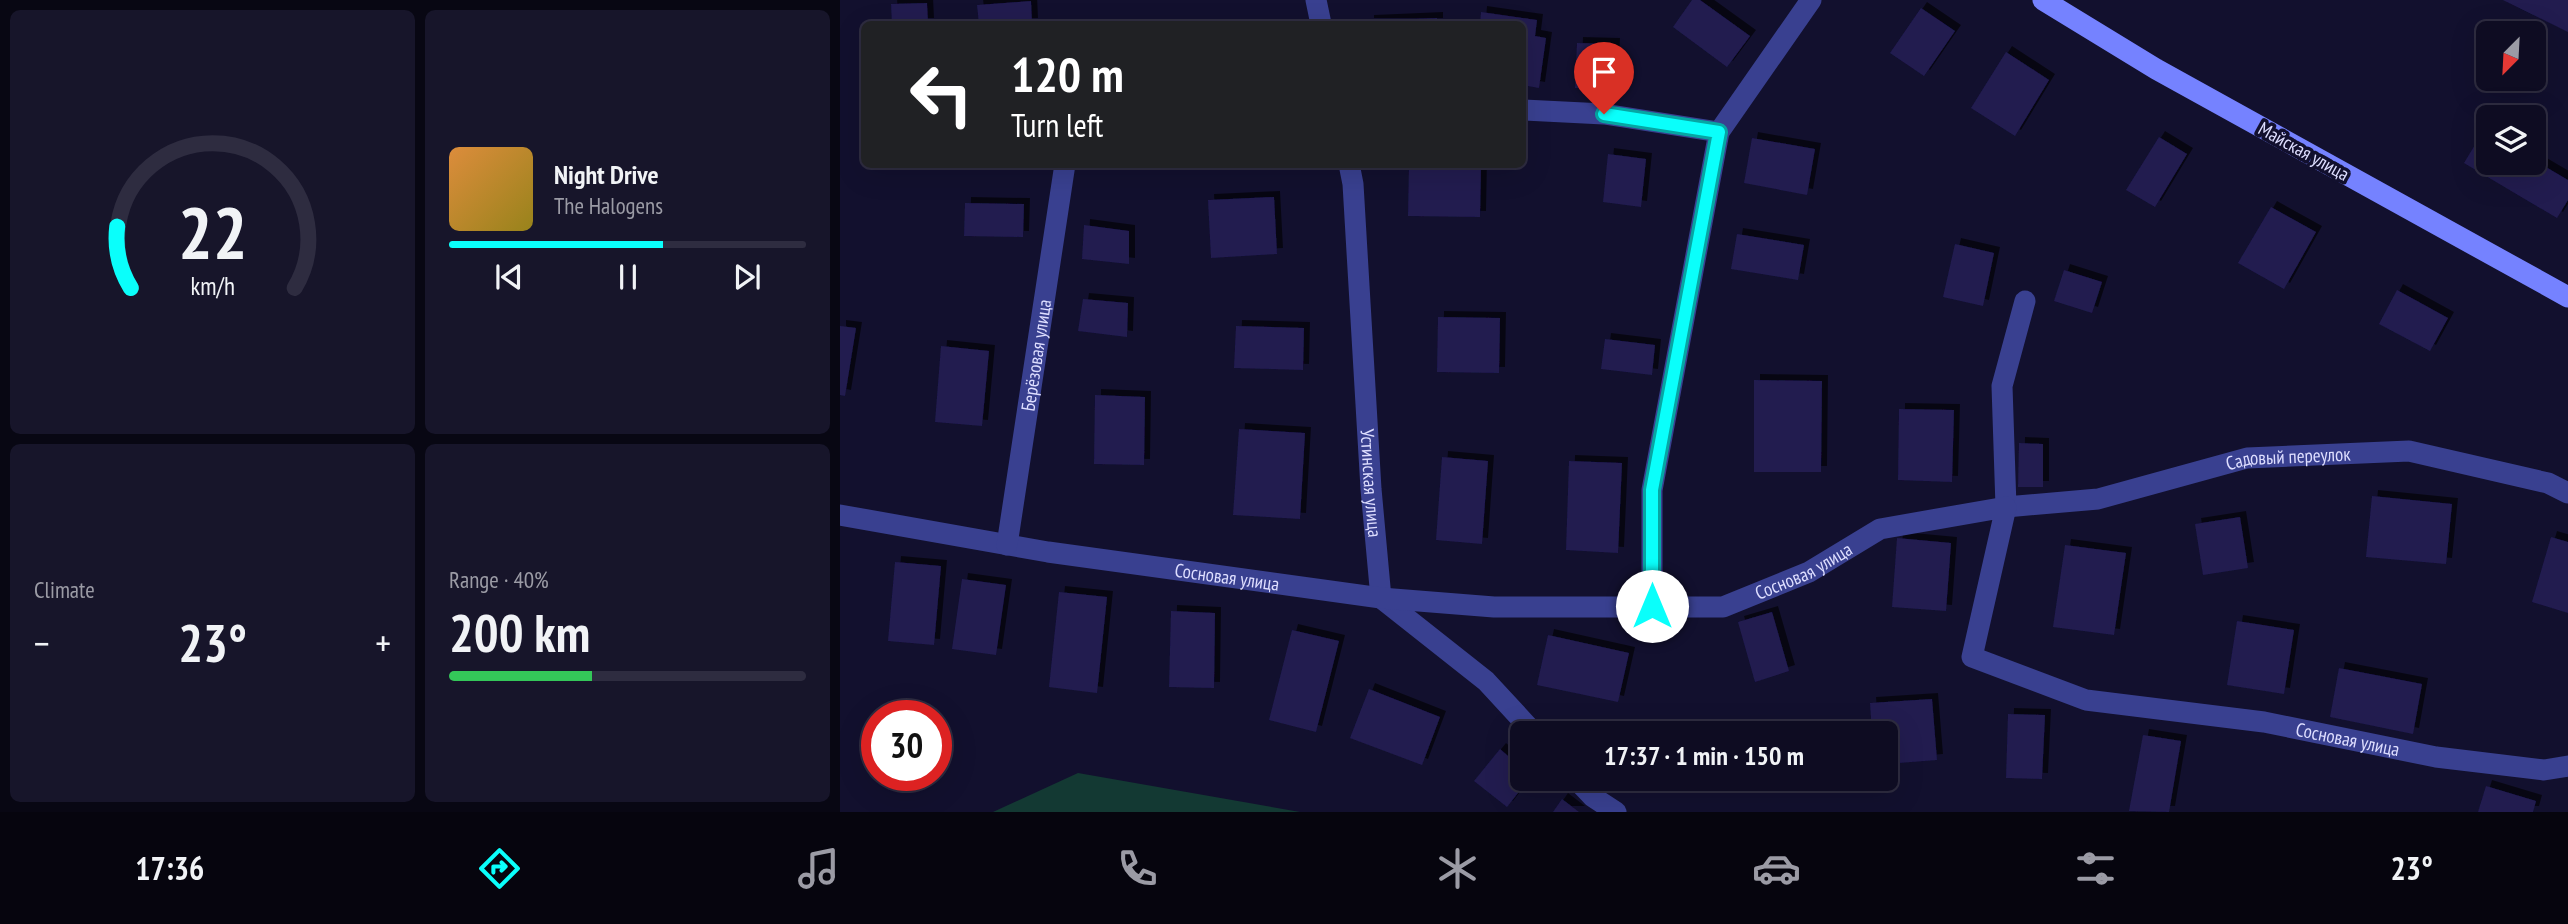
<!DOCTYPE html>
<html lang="en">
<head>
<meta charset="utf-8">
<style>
  :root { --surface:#0e0c22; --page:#17152a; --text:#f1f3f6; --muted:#9b9ba5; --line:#2e2c40; --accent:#0afffb }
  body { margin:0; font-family:"PT Sans Narrow",sans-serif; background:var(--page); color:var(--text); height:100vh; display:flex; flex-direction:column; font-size:26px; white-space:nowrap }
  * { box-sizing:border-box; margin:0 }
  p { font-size:23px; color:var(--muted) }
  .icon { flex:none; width:38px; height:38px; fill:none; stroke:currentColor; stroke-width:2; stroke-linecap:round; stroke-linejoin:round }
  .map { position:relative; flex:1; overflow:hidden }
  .panel { display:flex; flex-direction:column; gap:10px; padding:10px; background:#080713; width:840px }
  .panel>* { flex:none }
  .banner { position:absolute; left:21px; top:21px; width:665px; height:147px; border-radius:10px; box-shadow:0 7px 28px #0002,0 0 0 2px var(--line); background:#202124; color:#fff; overflow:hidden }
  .needle { width:46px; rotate:204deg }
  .buttons { position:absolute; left:1636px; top:21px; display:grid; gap:14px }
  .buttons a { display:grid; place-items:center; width:70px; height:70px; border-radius:10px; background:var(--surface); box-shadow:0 7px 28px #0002,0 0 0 2px var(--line); font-size:35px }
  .speed { position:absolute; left:21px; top:700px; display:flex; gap:14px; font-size:35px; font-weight:700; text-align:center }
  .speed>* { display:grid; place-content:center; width:91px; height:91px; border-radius:50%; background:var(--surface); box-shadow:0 7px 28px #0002,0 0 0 2px var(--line); line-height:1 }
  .speed .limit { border:10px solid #d22; background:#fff; color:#111 }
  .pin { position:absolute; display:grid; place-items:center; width:60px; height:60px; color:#fff; margin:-72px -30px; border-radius:50% 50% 50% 0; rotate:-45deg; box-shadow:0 0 7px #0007 }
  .pin .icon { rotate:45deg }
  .me { position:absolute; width:77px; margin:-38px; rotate:0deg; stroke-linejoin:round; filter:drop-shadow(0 0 5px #0008) }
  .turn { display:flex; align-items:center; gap:24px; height:147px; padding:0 35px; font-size:32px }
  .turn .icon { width:91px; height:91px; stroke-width:2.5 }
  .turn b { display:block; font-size:49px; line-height:60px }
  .big { font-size:52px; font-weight:600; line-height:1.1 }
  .panel .tile { flex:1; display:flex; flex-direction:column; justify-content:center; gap:10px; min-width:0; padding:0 24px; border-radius:10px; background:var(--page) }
  .panel .dial { align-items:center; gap:0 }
  .dial svg { height:182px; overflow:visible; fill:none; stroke:var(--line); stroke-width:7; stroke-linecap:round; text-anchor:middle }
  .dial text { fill:var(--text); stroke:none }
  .song { display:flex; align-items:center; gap:21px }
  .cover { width:84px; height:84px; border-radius:10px; background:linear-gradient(135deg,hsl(30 70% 55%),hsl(50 70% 35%)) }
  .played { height:7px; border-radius:4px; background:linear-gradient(90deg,var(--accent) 60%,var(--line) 60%) }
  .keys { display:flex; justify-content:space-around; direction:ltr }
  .heat { display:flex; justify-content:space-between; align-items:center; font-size:38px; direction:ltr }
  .charge { height:10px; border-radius:5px; background:linear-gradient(90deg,#34c759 40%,var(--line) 0) }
  .panel .tiles { flex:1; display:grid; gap:10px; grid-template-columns:repeat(2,1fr) }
  .trip { position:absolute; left:670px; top:721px; width:388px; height:70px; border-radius:10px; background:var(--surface); box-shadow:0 7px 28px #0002,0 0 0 2px var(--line); font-weight:600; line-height:70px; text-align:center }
  .menu { display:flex; height:112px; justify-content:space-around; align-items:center; background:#06050e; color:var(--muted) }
  .menu .icon { width:49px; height:49px }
  .menu .on { color:var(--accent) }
  .menu b { font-size:32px; color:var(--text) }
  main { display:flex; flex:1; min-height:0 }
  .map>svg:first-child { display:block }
  .green { fill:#133933 }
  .building { fill:#201b50; filter:url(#shadow) }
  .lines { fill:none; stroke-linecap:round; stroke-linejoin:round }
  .street { stroke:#394090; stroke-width:21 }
  .secondary { stroke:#7582ff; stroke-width:21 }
  .route-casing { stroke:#06a6a3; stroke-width:18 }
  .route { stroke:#0afffb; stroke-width:12 }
  .labels { text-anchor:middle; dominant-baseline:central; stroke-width:7; stroke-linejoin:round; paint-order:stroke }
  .street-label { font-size:19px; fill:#dedeff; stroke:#12102e }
</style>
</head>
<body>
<main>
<section class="panel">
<div class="tiles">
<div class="tile dial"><svg viewBox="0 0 100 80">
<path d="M14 69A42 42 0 1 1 86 69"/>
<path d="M14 69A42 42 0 0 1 8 42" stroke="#0afffb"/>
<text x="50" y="56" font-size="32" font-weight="700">22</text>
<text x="50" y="72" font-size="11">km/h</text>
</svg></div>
<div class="tile">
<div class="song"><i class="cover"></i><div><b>Night Drive</b><p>The Halogens</p></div></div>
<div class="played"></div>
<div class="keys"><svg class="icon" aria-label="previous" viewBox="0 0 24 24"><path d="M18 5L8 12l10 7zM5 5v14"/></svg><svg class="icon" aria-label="pause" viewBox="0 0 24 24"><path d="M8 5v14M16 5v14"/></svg><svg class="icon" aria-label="next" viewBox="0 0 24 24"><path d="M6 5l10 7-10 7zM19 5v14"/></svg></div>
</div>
<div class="tile"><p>Climate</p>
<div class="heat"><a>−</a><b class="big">23°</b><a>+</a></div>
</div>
<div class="tile"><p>Range · 40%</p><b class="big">200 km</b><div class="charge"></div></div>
</div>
</section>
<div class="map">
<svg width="1728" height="812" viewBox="0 0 1728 812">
  <defs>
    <filter id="shadow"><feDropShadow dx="6" dy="-6" stdDeviation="0" flood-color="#0009"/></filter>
  </defs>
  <rect width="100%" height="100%" fill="#12102e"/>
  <path class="green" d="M 238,773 L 460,812 L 153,812 Z"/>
  <path class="building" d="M 852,0 L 860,0 L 910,36 L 887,67 L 833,27 Z
    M 1663,0 L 1728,0 L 1728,32 Z
    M 191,1 L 192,24 L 139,24 L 137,5 Z
    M 87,3 L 88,24 L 52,24 L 51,4 Z
    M 1081,8 L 1115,31 L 1084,76 L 1050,53 Z
    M 641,12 L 697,20 L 695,36 L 706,38 L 699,88 L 682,85 L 682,24 L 640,24 Z
    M 597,18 L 597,24 L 528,24 L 528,21 Z
    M 737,43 L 774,44 L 772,89 L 735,88 Z
    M 1166,52 L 1209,80 L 1175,136 L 1131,108 Z
    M 1644,130 L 1648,133 L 1648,163 L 1694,163 L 1694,160 L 1728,180 L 1728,200 L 1717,218 L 1624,163 Z
    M 1319,137 L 1347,154 L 1315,207 L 1286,190 Z
    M 912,138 L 975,149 L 967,195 L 904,183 Z
    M 768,154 L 806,159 L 801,207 L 763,202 Z
    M 139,164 L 185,164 L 185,169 L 139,168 Z
    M 569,164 L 641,166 L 640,217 L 568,216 Z
    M 434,197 L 437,254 L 371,258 L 368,200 Z
    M 125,203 L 184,204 L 183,237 L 124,236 Z
    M 1431,207 L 1476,232 L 1444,289 L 1398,263 Z
    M 244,225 L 289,231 L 289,264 L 242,259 Z
    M 897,234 L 964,245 L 958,280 L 891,269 Z
    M 1115,244 L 1154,253 L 1143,306 L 1103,297 Z
    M 1224,270 L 1262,282 L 1252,313 L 1214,301 Z
    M 1557,290 L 1608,318 L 1590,351 L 1539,324 Z
    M 243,299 L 288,303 L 287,337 L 238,331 Z
    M 598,317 L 660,318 L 659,373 L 597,372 Z
    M 0,326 L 16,328 L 5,396 L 0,395 Z
    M 396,326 L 464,328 L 463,370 L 394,368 Z
    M 765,339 L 815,345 L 812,375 L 761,369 Z
    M 101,346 L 149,351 L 142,426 L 95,422 Z
    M 914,380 L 982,381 L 981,472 L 914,472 Z
    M 255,395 L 305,397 L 304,465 L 254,464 Z
    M 1059,409 L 1114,410 L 1112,482 L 1058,480 Z
    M 399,429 L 465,433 L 460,519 L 393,515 Z
    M 1179,443 L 1203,444 L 1203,487 L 1178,487 Z
    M 602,457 L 648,461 L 642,544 L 596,540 Z
    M 729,461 L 782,463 L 778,553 L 726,550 Z
    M 1532,496 L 1612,504 L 1606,564 L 1526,557 Z
    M 1400,517 L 1408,568 L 1363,575 L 1355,524 Z
    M 1711,537 L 1728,542 L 1728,613 L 1692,602 Z
    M 1057,538 L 1111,543 L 1106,611 L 1052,607 Z
    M 1225,545 L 1286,553 L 1274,635 L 1213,627 Z
    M 55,562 L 101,566 L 94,645 L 48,641 Z
    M 122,579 L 166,585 L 156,655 L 112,649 Z
    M 219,592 L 267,597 L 257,693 L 209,687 Z
    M 331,611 L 375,613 L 374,688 L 329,687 Z
    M 932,612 L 949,671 L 915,682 L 898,622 Z
    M 1397,621 L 1454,630 L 1444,694 L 1387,685 Z
    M 452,630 L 499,641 L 476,732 L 429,720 Z
    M 708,635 L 789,653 L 778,702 L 697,685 Z
    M 1499,668 L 1582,684 L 1573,734 L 1490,717 Z
    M 529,689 L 600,717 L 582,765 L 510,738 Z
    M 1092,699 L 1097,760 L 1046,764 L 1046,733 L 1032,733 L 1030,703 Z
    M 1168,714 L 1205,715 L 1202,779 L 1166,778 Z
    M 1303,735 L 1341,741 L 1329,812 L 1289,811 Z
    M 660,749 L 682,768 L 682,779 L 689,779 L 667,807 L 634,781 Z
    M 1646,786 L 1696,801 L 1693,812 L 1638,812 Z
    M 722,799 L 739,812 L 713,812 Z"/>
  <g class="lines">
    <g class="street">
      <path d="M 476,0 L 481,24"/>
      <path d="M 682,110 L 764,114 L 879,132"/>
      <path id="s1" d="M 509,164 L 513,184 L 531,489 L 541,598 L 646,681 L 694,733"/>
      <path id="s2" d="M 1185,301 L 1162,386 L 1166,507 L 1258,499 L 1407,458 L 1569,451 L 1708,483 L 1728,493"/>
      <path id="s3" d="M 0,515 L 208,552 L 541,598 L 654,607 L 883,607 L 969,572 L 1040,529 L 1166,507 L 1132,657 L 1246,700 L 1424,722 L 1596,757 L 1704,770 L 1728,766"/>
      <path id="s4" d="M 167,545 L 225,164"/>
      <path d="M 812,606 L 812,490 L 879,132 L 971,0"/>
      <path d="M 736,779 L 753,797 L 776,812"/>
    </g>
    <path class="secondary" d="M 1203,0 L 1316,69 L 1728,297"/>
  </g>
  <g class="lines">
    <defs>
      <path id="route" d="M 764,114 L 879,132 L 812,490 L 812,606"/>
    </defs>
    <use href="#route" class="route-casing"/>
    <use href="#route" class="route"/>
  </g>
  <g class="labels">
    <g class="street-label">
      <text transform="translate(1464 151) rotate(29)">Майская улица</text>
      <text stroke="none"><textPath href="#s4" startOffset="192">Берёзовая улица</textPath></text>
      <text stroke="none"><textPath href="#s2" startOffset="497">Садовый переулок</textPath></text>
      <text stroke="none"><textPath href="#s1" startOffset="320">Устинская улица</textPath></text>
      <text stroke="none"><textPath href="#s3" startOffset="978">Сосновая улица</textPath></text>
      <text stroke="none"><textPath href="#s3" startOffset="392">Сосновая улица</textPath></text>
      <text stroke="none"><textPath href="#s3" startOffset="1734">Сосновая улица</textPath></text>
    </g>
  </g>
</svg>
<div class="buttons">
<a><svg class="needle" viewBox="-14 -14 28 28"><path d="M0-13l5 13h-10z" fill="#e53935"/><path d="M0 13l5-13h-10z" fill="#9b9ba5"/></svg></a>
<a><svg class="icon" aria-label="layers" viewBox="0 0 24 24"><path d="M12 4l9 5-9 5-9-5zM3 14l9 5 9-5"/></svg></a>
</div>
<div class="speed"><div class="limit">30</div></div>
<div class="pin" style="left:764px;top:114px;background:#d93025"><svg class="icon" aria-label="arrive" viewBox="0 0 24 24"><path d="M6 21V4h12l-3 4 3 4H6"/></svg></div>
<svg class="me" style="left:812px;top:606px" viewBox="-20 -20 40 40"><circle r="19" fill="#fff"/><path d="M0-13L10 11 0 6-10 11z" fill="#0afffb"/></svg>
<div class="trip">17:37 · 1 min · 150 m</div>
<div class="banner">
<div class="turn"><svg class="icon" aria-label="left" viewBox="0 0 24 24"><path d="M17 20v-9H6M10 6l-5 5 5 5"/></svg><div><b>120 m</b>Turn left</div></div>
</div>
</div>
</main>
<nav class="menu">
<b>17:36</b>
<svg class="icon on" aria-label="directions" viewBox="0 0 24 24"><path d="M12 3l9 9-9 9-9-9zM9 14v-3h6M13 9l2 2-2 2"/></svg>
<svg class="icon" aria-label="music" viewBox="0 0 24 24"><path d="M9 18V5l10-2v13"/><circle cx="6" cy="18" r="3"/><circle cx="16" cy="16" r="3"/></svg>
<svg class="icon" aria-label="phone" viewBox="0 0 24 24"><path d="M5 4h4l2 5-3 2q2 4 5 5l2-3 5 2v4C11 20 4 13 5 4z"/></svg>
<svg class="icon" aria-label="climate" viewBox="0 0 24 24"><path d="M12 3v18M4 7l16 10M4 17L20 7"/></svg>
<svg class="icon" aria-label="car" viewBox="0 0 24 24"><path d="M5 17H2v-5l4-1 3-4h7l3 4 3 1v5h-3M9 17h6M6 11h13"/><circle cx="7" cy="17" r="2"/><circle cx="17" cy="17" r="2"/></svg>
<svg class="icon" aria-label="filters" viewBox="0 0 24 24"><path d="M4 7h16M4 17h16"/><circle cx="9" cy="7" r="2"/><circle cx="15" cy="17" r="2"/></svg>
<b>23°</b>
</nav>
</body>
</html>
